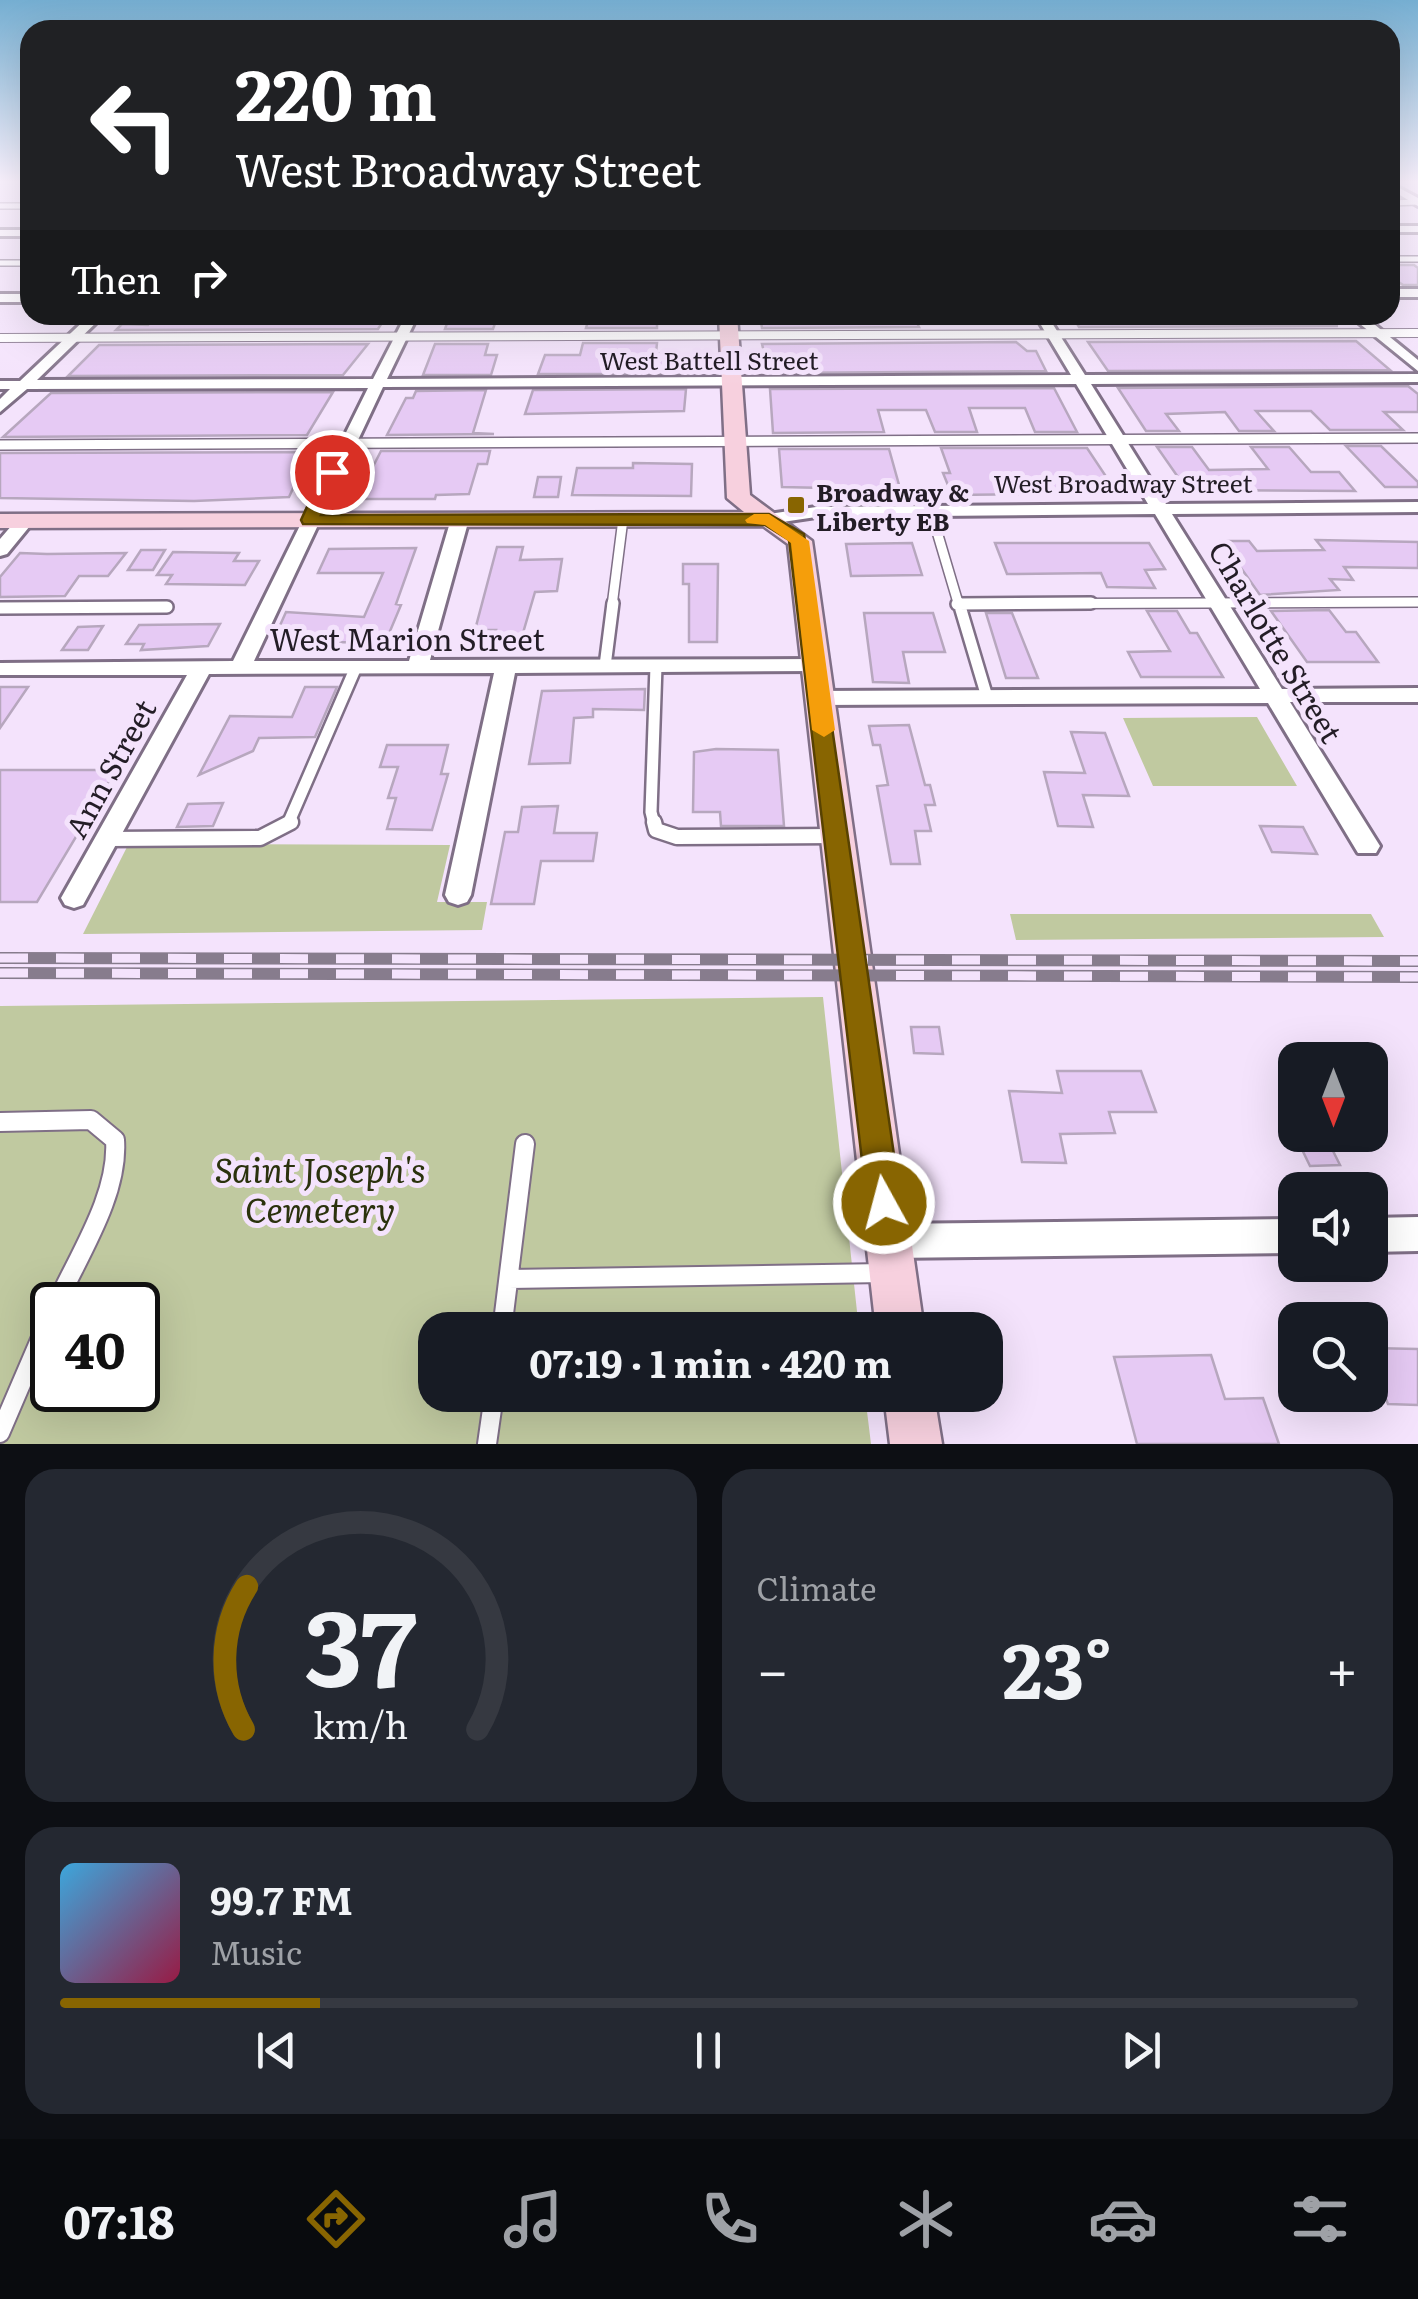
<!DOCTYPE html>
<html lang="en">
<head>
<meta charset="utf-8">
<style>
  :root { --surface:#171b24; --page:#242831; --text:#f1f3f6; --muted:#9ea1a6; --line:#363941; --accent:#886501 }
  body { margin:0; font-family:Literata,serif; background:var(--page); color:var(--text); height:100vh; display:flex; flex-direction:column; font-size:38px; white-space:nowrap }
  * { box-sizing:border-box; margin:0 }
  p { font-size:32px; color:var(--muted) }
  .icon { flex:none; width:55px; height:55px; fill:none; stroke:currentColor; stroke-width:2; stroke-linecap:round; stroke-linejoin:round }
  .map { position:relative; height:1444px; overflow:hidden }
  .panel { display:flex; flex-direction:column; gap:25px; padding:25px; background:#0d0f14; flex:1 }
  .panel>* { flex:none }
  .banner { position:absolute; left:20px; top:20px; width:1380px; height:305px; border-radius:30px; box-shadow:0 10px 40px #0002; background:#202124; color:#fff; overflow:hidden }
  .needle { width:65px; rotate:180deg }
  .fabs { position:absolute; left:1278px; top:1042px; display:grid; gap:20px }
  .fabs a { display:grid; place-items:center; width:110px; height:110px; border-radius:20px; background:var(--surface); box-shadow:0 10px 40px #0002; font-size:50px }
  .speed { position:absolute; left:30px; top:1282px; display:flex; gap:20px; font-size:50px; font-weight:700; text-align:center }
  .speed>* { display:grid; place-content:center; width:130px; height:130px; border-radius:50%; background:var(--surface); box-shadow:0 10px 40px #0002; line-height:1 }
  .speed .limit { border:5px solid #111; border-radius:15px; background:#fff; color:#111 }
  .pin { position:absolute; display:grid; place-items:center; width:85px; height:85px; color:#fff; margin:-42px; border:5px solid #fff; border-radius:50%; box-shadow:0 2px 10px #0007 }
  .me { position:absolute; width:110px; margin:-55px; rotate:353deg; stroke-linejoin:round; filter:drop-shadow(0 0 8px #0008) }
  .turn { display:flex; align-items:center; gap:35px; height:210px; padding:0 50px; font-size:45px }
  .turn .icon { width:130px; height:130px; stroke-width:2.5 }
  .turn b { display:block; font-size:70px; line-height:85px }
  .then { display:flex; align-items:center; height:95px; padding:0 50px; background:#0003; gap:20px; font-size:38px }
  .big { font-size:75px; font-weight:700; line-height:1.1 }
  .panel .tile { flex:1; display:flex; flex-direction:column; justify-content:center; gap:15px; min-width:0; padding:0 35px; border-radius:30px; background:var(--page) }
  .panel .dial { align-items:center; gap:0 }
  .dial svg { height:260px; overflow:visible; fill:none; stroke:var(--line); stroke-width:7; stroke-linecap:round; text-anchor:middle }
  .dial text { fill:var(--text); stroke:none }
  .song { display:flex; align-items:center; gap:30px }
  .cover { width:120px; height:120px; border-radius:15px; background:linear-gradient(135deg,hsl(200 70% 55%),hsl(340 70% 35%)) }
  .played { height:10px; border-radius:5px; background:linear-gradient(90deg,var(--accent) 20%,var(--line) 20%) }
  .keys { display:flex; justify-content:space-around; direction:ltr }
  .heat { display:flex; justify-content:space-between; align-items:center; font-size:55px; direction:ltr }
  .panel .tiles { flex:1; display:grid; gap:25px; grid-template-columns:1fr 1fr }
  .tile:last-child { grid-column:span 2 }
  .trip { position:absolute; left:418px; top:1312px; width:585px; height:100px; border-radius:30px; background:var(--surface); box-shadow:0 10px 40px #0002; font-weight:700; line-height:100px; text-align:center }
  .tabs { display:flex; height:160px; justify-content:space-around; align-items:center; background:#090b0e; color:var(--muted) }
  .tabs .icon { width:70px; height:70px }
  .tabs .current { color:var(--accent) }
  .tabs b { font-size:45px; color:var(--text) }
  .map>svg:first-child { display:block }
  .green { fill:#c0c9a0; fill-rule:evenodd }
  .building { fill:#e6caf4; stroke:#b7a7be; stroke-width:2.5 }
  .lines { fill:none; stroke-linecap:round; stroke-linejoin:round }
  .lane-far5-casing { stroke:#7f6f86; stroke-width:8 }
  .lane-far4-casing { stroke:#7f6f86; stroke-width:10 }
  .lane-far3-casing { stroke:#7f6f86; stroke-width:12 }
  .lane-far2-casing { stroke:#7f6f86; stroke-width:16 }
  .lane-far1-casing { stroke:#7f6f86; stroke-width:19 }
  .lane-casing { stroke:#7f6f86; stroke-width:22 }
  .street-casing { stroke:#7f6f86; stroke-width:6 }
  .secondary-casing { stroke:#7f6f86; stroke-width:5 }
  .lane-far5 { stroke:#fff; stroke-width:5 }
  .lane-far4 { stroke:#fff; stroke-width:8 }
  .lane-far3 { stroke:#fff; stroke-width:9 }
  .lane-far2 { stroke:#fff; stroke-width:11 }
  .lane-far1 { stroke:#fff; stroke-width:14 }
  .lane { stroke:#fff; stroke-width:18 }
  .street { fill:#fff; fill-rule:evenodd }
  .secondary { fill:#f7d0de; fill-rule:evenodd }
  .rail-casing { stroke:#877c8d; stroke-width:12 }
  .rail { stroke:#f4e3fc; stroke-width:9; stroke-dasharray:28; stroke-linecap:butt }
  .route { fill:#886501; stroke:#584201; stroke-width:2.5 }
  .slow { fill:#f59e0b }
  .poi-dot { fill:#886501; stroke:#f4e3fc; stroke-width:4 }
  .labels { text-anchor:middle; dominant-baseline:central; stroke-width:10; stroke-linejoin:round; paint-order:stroke }
  .far-street-label { font-size:25px; fill:#231d26; stroke:#f4e3fc }
  .far-poi-label { font-size:25px; font-weight:bold; fill:#231d26; stroke:#f4e3fc; text-anchor:start }
  .street-label { font-size:30px; fill:#231d26; stroke:#f4e3fc }
  .near-park-label { font-size:35px; font-style:italic; fill:#2b320d; stroke:#f4e3fc }
</style>
</head>
<body>
<div class="map">
<svg width="1418" height="1444" viewBox="0 0 1418 1444">
  <rect width="100%" height="100%" fill="#f4e3fc"/>
  <path class="green" d="M 1257,717 L 1297,786 L 1153,786 L 1123,718 Z
    M 143,844 L 450,845 L 437,902 L 487,902 L 482,930 L 83,934 L 127,847 Z
    M 1010,914 L 1371,914 L 1384,937 L 1016,940 Z
    M 823,997 L 859,1330 L 435,1330 L 435,1395 L 865,1395 L 871,1444 L 0,1444 L 0,1006 ZM 52,1305 L 138,1305 L 138,1390 L 52,1390 Z"/>
  <path class="building" d="M 1390,265 L 1414,265 L 1418,268 L 1418,285 L 1403,285 L 1390,276 Z
    M 157,315 L 387,315 L 378,329 L 116,330 L 122,324 L 148,325 Z
    M 450,315 L 498,315 L 493,329 L 445,329 Z
    M 590,315 L 657,315 L 657,328 L 586,328 Z
    M 760,315 L 913,315 L 919,327 L 762,328 Z
    M 1072,315 L 1308,315 L 1320,325 L 1338,326 L 1079,327 Z
    M 1356,341 L 1390,370 L 1108,371 L 1088,342 Z
    M 1016,342 L 1027,351 L 1036,351 L 1046,371 L 769,373 L 762,344 Z
    M 583,343 L 657,343 L 656,353 L 689,357 L 687,374 L 538,374 L 545,355 L 580,355 Z
    M 368,344 L 343,375 L 68,376 L 99,345 Z
    M 435,344 L 488,344 L 485,355 L 497,355 L 491,375 L 423,375 Z
    M 1408,386 L 1418,394 L 1418,412 L 1384,412 L 1403,430 L 1330,430 L 1311,411 L 1256,411 L 1274,431 L 1239,431 L 1225,412 L 1166,414 L 1179,431 L 1146,431 L 1118,388 Z
    M 1054,388 L 1077,432 L 1035,432 L 1025,408 L 969,408 L 977,432 L 935,432 L 926,410 L 878,410 L 884,432 L 773,433 L 770,389 Z
    M 686,389 L 684,411 L 525,414 L 533,390 Z
    M 486,390 L 473,433 L 494,434 L 387,435 L 406,398 L 413,398 L 416,391 Z
    M 333,392 L 307,435 L 3,437 L 51,393 Z
    M 1346,446 L 1381,446 L 1418,482 L 1418,487 L 1385,487 Z
    M 1157,447 L 1192,447 L 1209,470 L 1268,469 L 1251,447 L 1289,447 L 1311,472 L 1339,472 L 1355,491 L 1187,490 Z
    M 941,448 L 1087,448 L 1117,493 L 952,495 L 943,473 L 950,473 Z
    M 779,449 L 889,449 L 901,492 L 827,493 L 826,488 L 782,487 Z
    M 381,451 L 490,451 L 487,464 L 478,464 L 469,494 L 436,495 L 435,499 L 363,499 L 369,486 L 363,486 Z
    M 304,452 L 295,469 L 302,469 L 289,497 L 194,501 L 0,498 L 0,453 Z
    M 633,463 L 692,464 L 691,496 L 572,495 L 577,468 L 633,468 Z
    M 538,477 L 561,477 L 558,497 L 534,497 Z
    M 1316,540 L 1418,542 L 1418,568 L 1344,567 L 1353,580 L 1330,579 L 1339,590 L 1260,595 L 1222,541 L 1249,541 L 1257,551 L 1324,550 Z
    M 912,543 L 922,575 L 851,576 L 846,544 Z
    M 995,543 L 1149,543 L 1165,569 L 1145,570 L 1155,588 L 1107,587 L 1101,573 L 1007,574 Z
    M 497,547 L 523,547 L 520,560 L 562,559 L 557,591 L 535,592 L 518,650 L 490,650 L 496,630 L 475,630 Z
    M 416,548 L 396,604 L 401,605 L 385,643 L 273,641 L 286,612 L 364,617 L 383,573 L 318,573 L 329,549 Z
    M 141,550 L 165,550 L 153,570 L 128,570 Z
    M 173,552 L 239,553 L 234,561 L 259,561 L 245,585 L 166,584 L 172,575 L 157,575 Z
    M 20,553 L 47,554 L 126,553 L 108,576 L 79,576 L 65,596 L 0,597 L 0,577 Z
    M 683,564 L 718,564 L 717,642 L 689,642 L 689,584 L 683,584 Z
    M 1329,610 L 1346,632 L 1356,632 L 1378,662 L 1307,662 L 1271,611 Z
    M 1147,611 L 1177,611 L 1190,633 L 1197,633 L 1223,677 L 1141,677 L 1128,652 L 1170,651 Z
    M 864,613 L 933,613 L 945,652 L 903,652 L 909,683 L 873,682 Z
    M 986,613 L 1012,613 L 1038,678 L 1006,678 Z
    M 220,624 L 208,646 L 141,650 L 144,644 L 126,644 L 139,625 Z
    M 103,626 L 88,650 L 62,650 L 78,627 Z
    M 0,687 L 28,687 L 0,728 Z
    M 305,687 L 337,687 L 315,737 L 259,738 L 253,751 L 199,775 L 230,716 L 292,717 Z
    M 645,689 L 644,710 L 593,709 L 593,717 L 574,718 L 570,763 L 529,764 L 542,691 Z
    M 909,725 L 925,785 L 930,785 L 935,805 L 925,805 L 931,831 L 915,831 L 920,864 L 891,864 L 877,786 L 888,785 L 880,745 L 873,745 L 869,726 Z
    M 1071,732 L 1105,733 L 1129,796 L 1083,795 L 1093,827 L 1058,826 L 1044,772 L 1085,773 Z
    M 387,745 L 448,745 L 441,774 L 448,774 L 432,830 L 387,829 L 396,798 L 388,798 L 398,767 L 380,767 Z
    M 716,749 L 778,750 L 784,826 L 721,826 L 720,812 L 693,812 L 694,752 Z
    M 0,770 L 116,770 L 37,902 L 0,902 Z
    M 223,803 L 213,826 L 177,827 L 188,804 Z
    M 558,806 L 554,833 L 597,833 L 593,861 L 541,861 L 534,904 L 491,904 L 505,832 L 518,832 L 522,807 Z
    M 1260,826 L 1303,827 L 1317,854 L 1272,852 Z
    M 911,1027 L 939,1027 L 943,1054 L 914,1053 Z
    M 1057,1071 L 1141,1071 L 1156,1112 L 1109,1112 L 1115,1133 L 1060,1134 L 1066,1163 L 1022,1162 L 1009,1091 L 1062,1093 Z
    M 1295,1135 L 1325,1135 L 1340,1165 L 1310,1166 Z
    M 1370,1348 L 1418,1349 L 1418,1405 L 1388,1404 L 1370,1359 Z
    M 1211,1355 L 1225,1399 L 1263,1398 L 1279,1444 L 1137,1444 L 1114,1357 Z"/>
  <g class="lines">
    <defs>
      <path id="lane-far5" d="M 1390,203 L 1418,202
        M 0,206 L 30,206
        M 1390,259 L 1418,259
        M 0,263 L 30,263"/>
      <path id="lane-far4" d="M 0,338 L 1418,333"/>
      <path id="lane-far3" d="M 0,445 L 1418,438
        M 935,525 L 959,606
        M 957,604 L 1418,602
        M 612,606 L 623,519"/>
      <path id="lane-far2" d="M 959,603 L 987,697
        M 957,604 L 1091,603
        M 0,608 L 167,607
        M 605,666 L 613,603
        M 288,824 L 356,667
        M 654,824 L 651,812 L 656,666"/>
      <path id="lane-far1" d="M 654,822 L 656,830 L 677,837 L 835,836
        M 108,839 L 260,838 L 291,822"/>
      <path id="lane" d="M 0,1122 L 91,1120 L 115,1140 C 119,1195 78,1256 56,1305
        M 509,1279 L 884,1273
        M 502,1330 L 525,1144
        M 0,1433 L 52,1312
        M 487,1444 L 494,1395"/>
      <path id="street" d="M 1390,183 L 1418,198 L 1418,206 L 1390,189 Z
        M 1390,226 L 1418,226 L 1418,232 L 1390,232 Z
        M 0,230 L 30,230 L 30,236 L 0,236 Z
        M 1390,289 L 1418,289 L 1418,297 L 1390,297 Z
        M 0,294 L 30,294 L 30,302 L 0,302 Z
        M 90,315 L 104,315 L 37,380 L 373,379 L 406,315 L 418,315 L 387,379 L 1071,375 L 1035,315 L 1047,315 L 1085,375 L 1418,374 L 1418,382 L 1091,384 L 1166,504 L 1418,502 L 1418,512 L 1172,514 L 1282,689 L 1418,688 L 1418,702 L 1290,702 L 1380,846 L 1376,853 L 1358,853 L 1268,703 L 819,705 L 808,698 L 819,691 L 1260,689 L 1155,514 L 816,517 L 769,524 L 760,519 L 769,514 L 816,507 L 1148,504 L 1076,384 L 383,387 L 254,661 L 409,661 L 451,519 L 460,514 L 469,519 L 430,660 L 815,659 L 826,665 L 815,671 L 515,673 L 471,895 L 467,902 L 458,905 L 449,902 L 445,895 L 494,673 L 209,674 L 83,905 L 74,908 L 65,905 L 61,898 L 187,675 L 0,675 L 0,663 L 233,661 L 368,388 L 27,389 L 0,412 L 0,399 L 10,389 L 0,389 L 0,381 L 20,381 Z
        M 1349,315 L 1363,315 L 1418,360 L 1418,371 Z
        M 25,516 L 34,521 L 7,554 L 0,556 L 0,539 L 19,517 Z
        M 1418,1217 L 1418,1251 L 1370,1252 L 1370,1218 Z
        M 1295,1219 L 1295,1253 L 889,1258 L 877,1253 L 872,1241 L 877,1229 L 889,1224 Z"/>
      <path id="secondary" d="M 719,315 L 737,315 L 750,495 L 812,541 L 924,1330 L 876,1330 L 788,544 L 763,526 L 0,528 L 0,514 L 744,512 L 727,498 Z
        M 884,1395 L 934,1395 L 942,1444 L 890,1444 Z"/>
    </defs>
    <use href="#lane-far5" class="lane-far5-casing"/>
    <use href="#lane-far4" class="lane-far4-casing"/>
    <use href="#lane-far3" class="lane-far3-casing"/>
    <use href="#lane-far2" class="lane-far2-casing"/>
    <use href="#lane-far1" class="lane-far1-casing"/>
    <use href="#lane" class="lane-casing"/>
    <use href="#street" class="street-casing"/>
    <use href="#secondary" class="secondary-casing"/>
    <use href="#lane-far5" class="lane-far5"/>
    <use href="#lane-far4" class="lane-far4"/>
    <use href="#lane-far3" class="lane-far3"/>
    <use href="#lane-far2" class="lane-far2"/>
    <use href="#lane-far1" class="lane-far1"/>
    <use href="#lane" class="lane"/>
    <use href="#street" class="street"/>
    <use href="#secondary" class="secondary"/>
    <defs>
      <path id="rail" d="M 0,958 L 1418,961
        M 0,973 L 1418,977"/>
    </defs>
    <use href="#rail" class="rail-casing"/>
    <use href="#rail" class="rail"/>
  </g>
  <linearGradient id="sky" x2="0" y2="1"><stop stop-color="#75aed1"/><stop offset="0.47" stop-color="#faf2fe"/><stop offset="1" stop-color="#faf2fe" stop-opacity="0"/></linearGradient>
  <rect width="1418" height="386" fill="url(#sky)"/>
  <path class="route" d="M 332,467 L 340,472 L 321,515 L 769,514 L 804,534 L 901,1203 L 896,1215 L 884,1220 L 872,1215 L 867,1203 L 789,540 L 765,525 L 303,524 L 301,520 L 323,472 Z"/>
  <path class="slow" d="M 769,514 L 809,541 L 835,730 L 824,737 L 812,730 L 791,543 L 765,525 L 747,523 L 745,520 L 754,514 Z"/>
  <rect class="poi-dot" x="786" y="495" width="20" height="20" rx="5"/>
  <g class="labels">
    <g class="far-street-label">
      <text x="709" y="359">West Battell Street</text>
      <text x="1123" y="482">West Broadway Street</text>
    </g>
    <g class="far-poi-label">
      <text x="816" y="491">Broadway &amp;<tspan x="816" dy="29">Liberty EB</tspan></text>
    </g>
    <g class="street-label">
      <text x="407" y="638">West Marion Street</text>
      <text transform="translate(1277 641) rotate(59)">Charlotte Street</text>
      <text transform="translate(109 768) rotate(-61)">Ann Street</text>
    </g>
    <g class="near-park-label">
      <text x="320" y="1168">Saint Joseph's<tspan x="320" dy="40">Cemetery</tspan></text>
    </g>
  </g>
</svg>
<div class="fabs">
<a><svg class="needle" viewBox="-14 -14 28 28"><path d="M0-13l5 13h-10z" fill="#e53935"/><path d="M0 13l5-13h-10z" fill="#9ea1a6"/></svg></a>
<a><svg class="icon" aria-label="sound" viewBox="0 0 24 24"><path d="M4 9h4l5-4v14l-5-4H4zM17 9q2 3 0 6"/></svg></a>
<a><svg class="icon" aria-label="search" viewBox="0 0 24 24"><circle cx="10" cy="10" r="6"/><path d="M15 15l6 6"/></svg></a>
</div>
<div class="speed"><div class="limit">40</div></div>
<div class="pin" style="left:332px;top:472px;background:#d93025"><svg class="icon" aria-label="arrive" viewBox="0 0 24 24"><path d="M6 21V4h12l-3 4 3 4H6"/></svg></div>
<svg class="me" style="left:884px;top:1203px" viewBox="-20 -20 40 40"><circle r="17" fill="#886501" stroke="#fff" stroke-width="3"/><path d="M0-11L8 9 0 5-8 9z" fill="#fff"/></svg>
<div class="trip">07:19 · 1 min · 420 m</div>
<div class="banner">
<div class="turn"><svg class="icon" aria-label="left" viewBox="0 0 24 24"><path d="M17 20v-9H6M10 6l-5 5 5 5"/></svg><div><b>220 m</b>West Broadway Street</div></div>
<div class="then">Then<svg class="icon" aria-label="right" viewBox="0 0 24 24"><path d="M7 20v-9h11M14 6l5 5-5 5"/></svg></div>
</div>
</div>
<section class="panel">
<div class="tiles">
<div class="tile dial"><svg viewBox="0 0 100 80">
<path d="M14 69A42 42 0 1 1 86 69"/>
<path d="M14 69A42 42 0 0 1 15 25" stroke="#886501"/>
<text x="50" y="56" font-size="32" font-weight="700">37</text>
<text x="50" y="72" font-size="11">km/h</text>
</svg></div>
<div class="tile"><p>Climate</p>
<div class="heat"><a>−</a><b class="big">23°</b><a>+</a></div>
</div>
<div class="tile">
<div class="song"><i class="cover"></i><div><b>99.7 FM</b><p>Music</p></div></div>
<div class="played"></div>
<div class="keys"><svg class="icon" aria-label="previous" viewBox="0 0 24 24"><path d="M18 5L8 12l10 7zM5 5v14"/></svg><svg class="icon" aria-label="pause" viewBox="0 0 24 24"><path d="M8 5v14M16 5v14"/></svg><svg class="icon" aria-label="next" viewBox="0 0 24 24"><path d="M6 5l10 7-10 7zM19 5v14"/></svg></div>
</div>
</div>
</section>
<nav class="tabs">
<b>07:18</b>
<svg class="icon current" aria-label="directions" viewBox="0 0 24 24"><path d="M12 3l9 9-9 9-9-9zM9 14v-3h6M13 9l2 2-2 2"/></svg>
<svg class="icon" aria-label="music" viewBox="0 0 24 24"><path d="M9 18V5l10-2v13"/><circle cx="6" cy="18" r="3"/><circle cx="16" cy="16" r="3"/></svg>
<svg class="icon" aria-label="phone" viewBox="0 0 24 24"><path d="M5 4h4l2 5-3 2q2 4 5 5l2-3 5 2v4C11 20 4 13 5 4z"/></svg>
<svg class="icon" aria-label="climate" viewBox="0 0 24 24"><path d="M12 3v18M4 7l16 10M4 17L20 7"/></svg>
<svg class="icon" aria-label="car" viewBox="0 0 24 24"><path d="M5 17H2v-5l4-1 3-4h7l3 4 3 1v5h-3M9 17h6M6 11h13"/><circle cx="7" cy="17" r="2"/><circle cx="17" cy="17" r="2"/></svg>
<svg class="icon" aria-label="filters" viewBox="0 0 24 24"><path d="M4 7h16M4 17h16"/><circle cx="9" cy="7" r="2"/><circle cx="15" cy="17" r="2"/></svg>
</nav>
</body>
</html>
